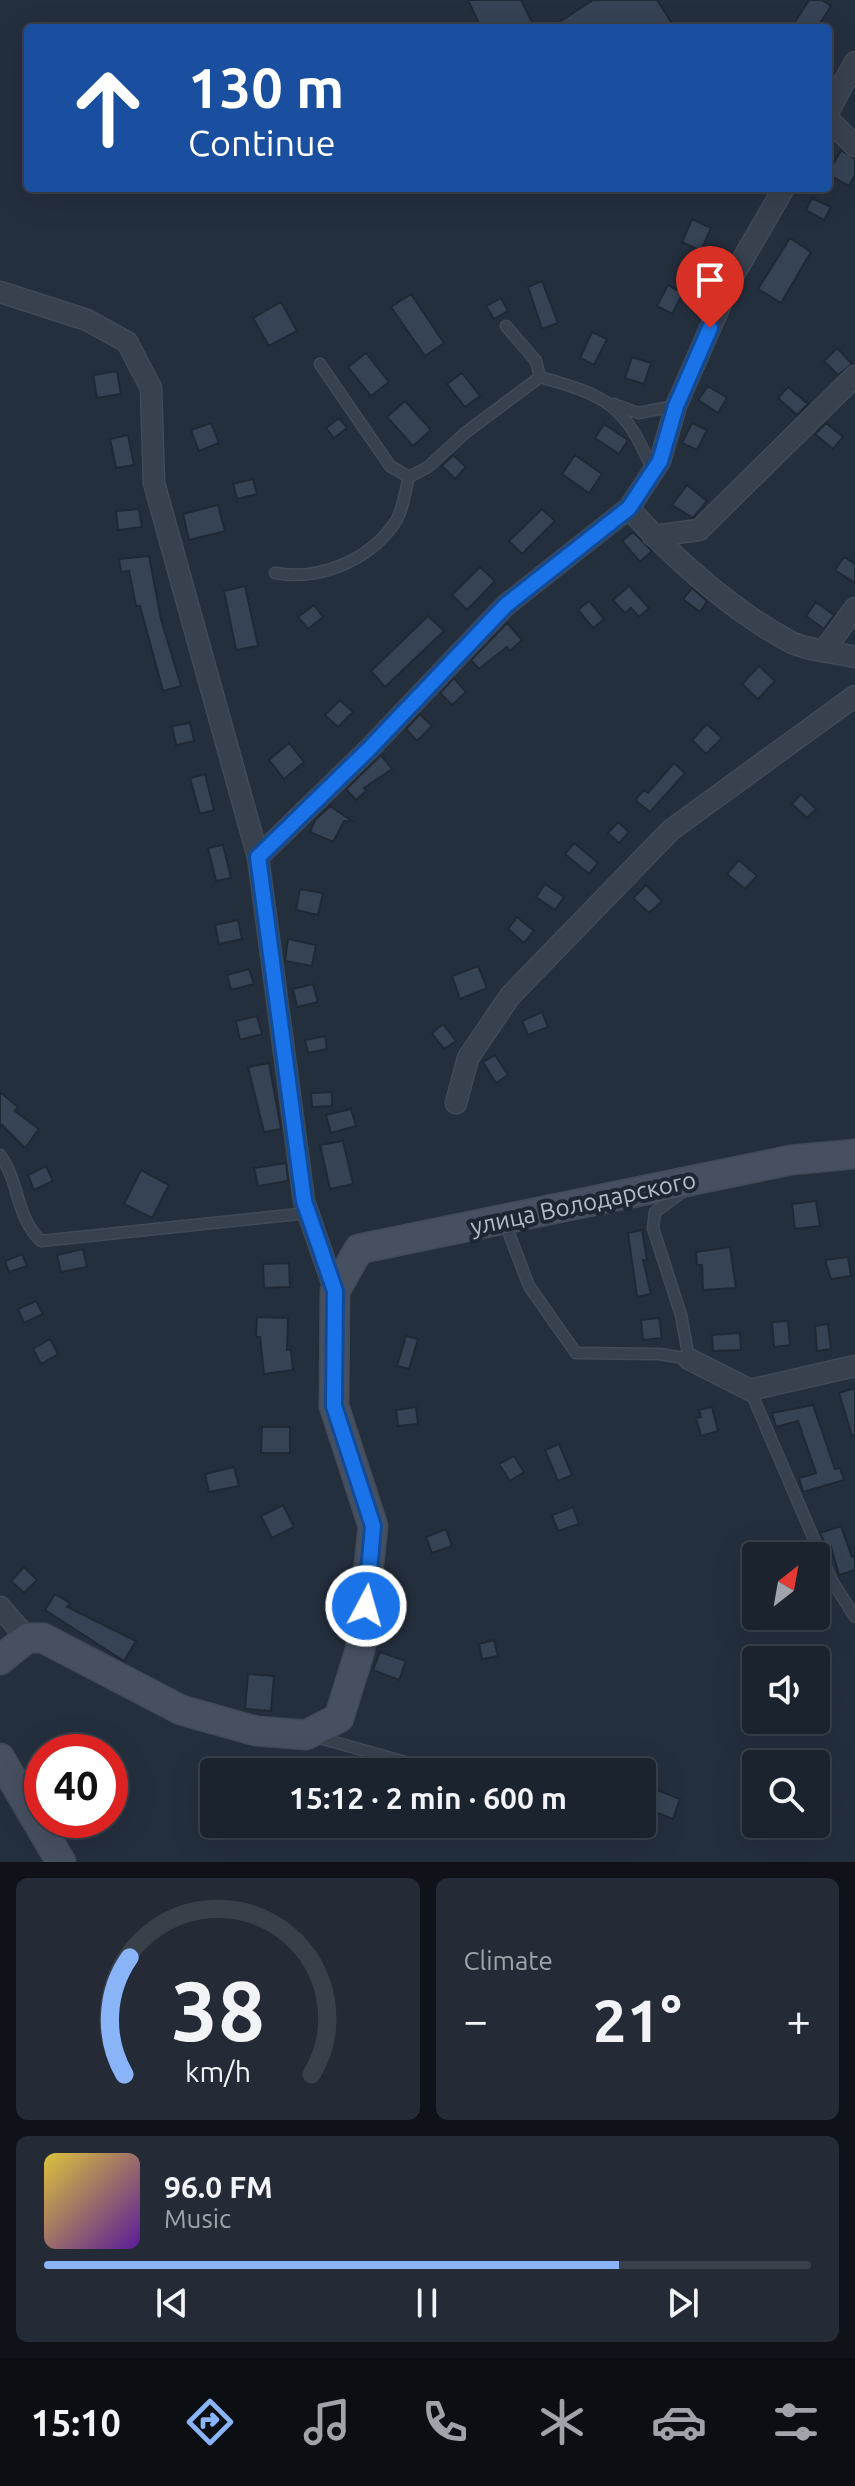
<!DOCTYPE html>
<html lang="en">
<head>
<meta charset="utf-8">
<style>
  :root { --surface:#1b232e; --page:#242b36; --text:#f1f3f6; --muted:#a0a4aa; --line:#39404a; --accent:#8ab4f8 }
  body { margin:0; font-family:Ubuntu,sans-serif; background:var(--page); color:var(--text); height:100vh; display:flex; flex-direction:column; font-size:30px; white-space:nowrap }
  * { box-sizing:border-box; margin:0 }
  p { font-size:26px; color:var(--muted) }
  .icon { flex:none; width:44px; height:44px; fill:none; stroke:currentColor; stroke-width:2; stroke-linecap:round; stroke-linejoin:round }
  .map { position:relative; height:1862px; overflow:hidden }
  .side { display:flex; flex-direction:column; gap:16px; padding:16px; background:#0f1319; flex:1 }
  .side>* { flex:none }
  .banner { position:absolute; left:24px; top:24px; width:808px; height:168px; border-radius:8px; box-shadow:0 8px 32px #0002,0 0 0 2px var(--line); background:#1a4fa0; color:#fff; overflow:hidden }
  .needle { width:52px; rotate:31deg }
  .buttons { position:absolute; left:742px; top:1542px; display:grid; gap:16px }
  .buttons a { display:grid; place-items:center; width:88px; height:88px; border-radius:8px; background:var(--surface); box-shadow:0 8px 32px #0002,0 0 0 2px var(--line); font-size:40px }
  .speed { position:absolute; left:24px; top:1734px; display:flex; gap:16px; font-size:40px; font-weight:700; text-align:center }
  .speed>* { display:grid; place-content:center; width:104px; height:104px; border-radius:50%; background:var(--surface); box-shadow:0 8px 32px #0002,0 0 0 2px var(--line); line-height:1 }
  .speed .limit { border:12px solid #d22; background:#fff; color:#111 }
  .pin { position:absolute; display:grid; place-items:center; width:68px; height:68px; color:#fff; margin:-82px -34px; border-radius:50% 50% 50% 0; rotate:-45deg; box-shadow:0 0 8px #0007 }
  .pin .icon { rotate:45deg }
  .me { position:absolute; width:88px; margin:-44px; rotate:6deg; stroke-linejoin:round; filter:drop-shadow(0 0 6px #0008) }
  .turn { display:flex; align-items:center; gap:28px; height:168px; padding:0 32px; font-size:36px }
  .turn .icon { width:104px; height:104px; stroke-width:2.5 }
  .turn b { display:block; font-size:56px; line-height:68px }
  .big { font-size:60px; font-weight:600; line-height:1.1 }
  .side .widget { flex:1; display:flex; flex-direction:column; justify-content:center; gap:12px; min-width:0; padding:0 28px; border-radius:12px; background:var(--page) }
  .side .dial { align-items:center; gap:0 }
  .dial svg { height:208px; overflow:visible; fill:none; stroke:var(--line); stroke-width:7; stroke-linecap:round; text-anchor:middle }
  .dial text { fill:var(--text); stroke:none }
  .song { display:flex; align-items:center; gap:24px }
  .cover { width:96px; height:96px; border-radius:12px; background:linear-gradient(135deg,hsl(50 70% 55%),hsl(270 70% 35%)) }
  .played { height:8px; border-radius:4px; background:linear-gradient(90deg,var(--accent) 75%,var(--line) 75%) }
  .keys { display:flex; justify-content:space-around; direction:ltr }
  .heat { display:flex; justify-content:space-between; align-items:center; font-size:44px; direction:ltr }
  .side .tiles { flex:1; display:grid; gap:16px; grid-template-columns:1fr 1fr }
  .widget:last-child { grid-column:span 2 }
  .trip { position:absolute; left:200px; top:1758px; width:456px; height:80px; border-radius:8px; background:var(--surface); box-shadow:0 8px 32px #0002,0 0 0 2px var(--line); font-weight:600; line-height:80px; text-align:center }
  .dock { display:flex; height:128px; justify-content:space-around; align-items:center; background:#0b0e12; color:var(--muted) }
  .dock .icon { width:56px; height:56px }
  .dock .current { color:var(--accent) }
  .dock b { font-size:36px; color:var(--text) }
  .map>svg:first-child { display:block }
  .building { fill:#364354; stroke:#1f2835; stroke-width:2 }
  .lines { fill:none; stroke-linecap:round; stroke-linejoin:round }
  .lane-casing { stroke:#414a57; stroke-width:13 }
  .street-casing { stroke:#414a57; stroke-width:23 }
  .secondary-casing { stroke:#414a57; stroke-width:31 }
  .lane { stroke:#38414e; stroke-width:10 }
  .street { stroke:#38414e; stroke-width:20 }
  .secondary { stroke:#465061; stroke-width:28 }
  .route-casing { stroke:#114b97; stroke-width:20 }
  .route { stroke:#1a73e8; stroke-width:14 }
  .labels { text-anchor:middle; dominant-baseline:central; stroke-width:8; stroke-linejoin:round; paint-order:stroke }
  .street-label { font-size:24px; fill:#b4bcc9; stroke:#1d2633 }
</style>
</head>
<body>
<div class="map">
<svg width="855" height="1862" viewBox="0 0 855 1862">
  <rect width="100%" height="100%" fill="#242f3e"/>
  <path class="building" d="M 468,0 L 521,0 L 535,28 L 481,28 Z
    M 593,0 L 657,0 L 675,28 L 550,28 Z
    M 809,0 L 822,0 L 831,6 L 817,28 L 791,28 Z
    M 841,150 L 855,159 L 855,175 L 849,186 L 828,174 Z
    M 812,198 L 831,207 L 824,220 L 806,210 Z
    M 692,219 L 711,228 L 701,251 L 682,242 Z
    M 790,238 L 811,252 L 781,303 L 758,289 Z
    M 542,281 L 558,323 L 542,329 L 528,287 Z
    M 668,285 L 683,293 L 672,314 L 657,306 Z
    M 411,294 L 444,343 L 425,356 L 391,307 Z
    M 501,298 L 508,311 L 494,319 L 486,306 Z
    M 281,302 L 297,331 L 269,346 L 253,318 Z
    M 592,332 L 607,339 L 594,365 L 580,358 Z
    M 837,348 L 852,364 L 838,375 L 824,361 Z
    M 366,353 L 389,382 L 371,396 L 348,367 Z
    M 632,357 L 651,363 L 644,384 L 625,378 Z
    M 117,371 L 121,394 L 97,398 L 93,375 Z
    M 462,373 L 480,396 L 465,407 L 447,384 Z
    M 708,386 L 727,398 L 718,413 L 698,400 Z
    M 788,387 L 808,404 L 797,415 L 778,398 Z
    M 405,401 L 431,430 L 413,446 L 387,417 Z
    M 339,418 L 347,428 L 334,438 L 326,428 Z
    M 211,423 L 219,443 L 199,451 L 191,430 Z
    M 692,423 L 707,430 L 697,450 L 682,443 Z
    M 826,423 L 843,437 L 833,449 L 815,434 Z
    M 604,424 L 628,440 L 619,454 L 595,438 Z
    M 128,435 L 134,465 L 116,468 L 110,439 Z
    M 453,455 L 466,467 L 455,479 L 442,466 Z
    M 575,455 L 602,474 L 589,493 L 562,474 Z
    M 253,479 L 257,494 L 237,499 L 233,484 Z
    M 687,485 L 707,501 L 693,518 L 672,505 Z
    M 218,505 L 225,531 L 189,540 L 183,514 Z
    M 139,509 L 142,527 L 118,530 L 116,511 Z
    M 542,509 L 555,521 L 522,554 L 509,541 Z
    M 633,532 L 652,551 L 640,562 L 622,541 Z
    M 149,556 L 161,619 L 181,686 L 163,691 L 140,606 L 136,606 L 129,571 L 121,572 L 119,559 Z
    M 844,557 L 855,564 L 855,583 L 835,570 Z
    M 480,567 L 495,581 L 467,610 L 452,595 Z
    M 245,586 L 258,646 L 236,650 L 224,591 Z
    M 629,586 L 649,608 L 639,617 L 631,608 L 625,613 L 613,600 Z
    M 692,588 L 707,601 L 700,612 L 683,599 Z
    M 589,601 L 604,619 L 593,628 L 578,610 Z
    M 816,602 L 834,615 L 824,629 L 806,616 Z
    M 314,605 L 323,617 L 308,629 L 298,617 Z
    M 428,616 L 444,631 L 385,687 L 371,671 Z
    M 507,623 L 522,640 L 510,651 L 507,647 L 479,669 L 471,660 Z
    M 759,666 L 775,681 L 758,699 L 742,684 Z
    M 454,678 L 466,692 L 452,705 L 440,693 Z
    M 340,700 L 353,712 L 338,727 L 325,715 Z
    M 420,714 L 432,726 L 417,741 L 406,729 Z
    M 190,723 L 194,741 L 176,745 L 172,726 Z
    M 707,724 L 722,738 L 706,754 L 692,740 Z
    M 289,743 L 304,762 L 284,779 L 269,760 Z
    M 381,755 L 392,769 L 364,788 L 366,791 L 356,800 L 346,789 Z
    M 674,763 L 685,773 L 650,812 L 635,800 L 644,790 L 648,793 Z
    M 205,774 L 214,810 L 200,814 L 190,778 Z
    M 801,794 L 816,809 L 807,818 L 792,804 Z
    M 330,806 L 352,821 L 344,821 L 333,842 L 310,832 L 315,820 Z
    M 618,822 L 629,832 L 619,843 L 608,833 Z
    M 574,843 L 598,863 L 589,874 L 565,854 Z
    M 223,845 L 231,878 L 216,881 L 208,848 Z
    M 739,860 L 757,876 L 745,889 L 727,874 Z
    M 545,884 L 564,897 L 555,910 L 536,897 Z
    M 646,885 L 662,901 L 649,913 L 633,898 Z
    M 300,889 L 323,893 L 318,915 L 296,910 Z
    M 517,917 L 534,931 L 524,943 L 508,929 Z
    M 238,920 L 242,939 L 219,944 L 215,925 Z
    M 288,939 L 316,945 L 312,966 L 285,961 Z
    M 478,966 L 487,988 L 460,999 L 452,976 Z
    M 249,969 L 254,984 L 231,990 L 227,975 Z
    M 313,984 L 318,1002 L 297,1007 L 293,989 Z
    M 542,1012 L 548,1027 L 528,1035 L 522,1021 Z
    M 257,1016 L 262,1034 L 240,1040 L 236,1021 Z
    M 443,1024 L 456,1041 L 444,1049 L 432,1033 Z
    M 325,1036 L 327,1049 L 308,1053 L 305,1040 Z
    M 495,1055 L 508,1075 L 496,1083 L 483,1062 Z
    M 269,1063 L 281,1129 L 264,1132 L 248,1067 Z
    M 0,1092 L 18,1107 L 15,1111 L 39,1129 L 25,1148 L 2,1125 L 0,1127 Z
    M 332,1092 L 332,1106 L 312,1107 L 311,1093 Z
    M 351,1109 L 356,1126 L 331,1133 L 326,1115 Z
    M 343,1141 L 353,1184 L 330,1189 L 320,1145 Z
    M 286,1163 L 288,1181 L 258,1186 L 254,1168 Z
    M 46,1166 L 53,1181 L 34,1190 L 28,1175 Z
    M 141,1170 L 169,1185 L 152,1218 L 124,1204 Z
    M 816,1201 L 820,1226 L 795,1229 L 792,1204 Z
    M 642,1230 L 647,1260 L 643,1260 L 651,1294 L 637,1297 L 628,1233 Z
    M 730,1247 L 736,1288 L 703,1290 L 702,1265 L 697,1265 L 696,1252 Z
    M 83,1249 L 87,1267 L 61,1272 L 57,1255 Z
    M 22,1254 L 27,1266 L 9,1272 L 5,1261 Z
    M 848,1257 L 851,1276 L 831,1279 L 825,1260 Z
    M 289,1263 L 290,1287 L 264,1288 L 263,1264 Z
    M 36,1301 L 43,1314 L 24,1323 L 18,1309 Z
    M 257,1317 L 288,1318 L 287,1350 L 291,1349 L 293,1370 L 264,1374 L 260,1337 L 256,1337 Z
    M 659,1318 L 662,1338 L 643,1340 L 641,1320 Z
    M 788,1321 L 790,1345 L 774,1347 L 772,1322 Z
    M 828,1324 L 831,1349 L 817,1351 L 815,1326 Z
    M 740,1333 L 741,1350 L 713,1351 L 712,1335 Z
    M 406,1336 L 418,1339 L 409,1369 L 397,1366 Z
    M 50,1339 L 58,1354 L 41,1364 L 33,1349 Z
    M 855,1388 L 855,1435 L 852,1436 L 839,1393 Z
    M 813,1405 L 835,1469 L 840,1468 L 844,1480 L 803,1492 L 799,1478 L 816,1473 L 798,1421 L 776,1427 L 772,1413 Z
    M 416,1407 L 418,1424 L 398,1426 L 396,1410 Z
    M 712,1407 L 718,1431 L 701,1436 L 696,1418 L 701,1417 L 699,1410 Z
    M 262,1427 L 290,1427 L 290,1453 L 261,1453 Z
    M 559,1444 L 572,1475 L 558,1481 L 545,1450 Z
    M 514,1456 L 524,1472 L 510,1481 L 499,1464 Z
    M 234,1467 L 239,1486 L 209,1492 L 205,1474 Z
    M 283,1505 L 294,1527 L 272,1538 L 261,1516 Z
    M 573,1507 L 579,1524 L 558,1531 L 552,1515 Z
    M 841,1526 L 852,1557 L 855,1556 L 855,1570 L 839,1575 L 831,1547 L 827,1549 L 820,1533 Z
    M 446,1529 L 452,1546 L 432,1553 L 426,1537 Z
    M 24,1567 L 37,1580 L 24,1593 L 11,1581 Z
    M 55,1594 L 70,1603 L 67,1607 L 136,1641 L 124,1661 L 45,1610 Z
    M 494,1640 L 498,1656 L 482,1659 L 479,1644 Z
    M 380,1652 L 406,1661 L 399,1680 L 373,1670 Z
    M 248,1674 L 274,1676 L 271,1711 L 245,1709 Z
    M 642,1784 L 680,1799 L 673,1819 L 642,1807 Z"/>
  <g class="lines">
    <defs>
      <path id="lane" d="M 506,326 L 536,361 L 540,377
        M 320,364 L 390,466 L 409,477 L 428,467 L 465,433 L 540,377 C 608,396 625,405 653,471
        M 614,404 L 638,413 L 675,406
        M 275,573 C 319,581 368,561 394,524 C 403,512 405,491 409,477
        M 0,1155 C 20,1182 15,1216 41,1241 L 308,1213
        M 505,1223 L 529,1286 L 576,1353 L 660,1354 L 689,1359 L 681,1315 L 653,1228 L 655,1212 L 685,1190
        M 750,1390 L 832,1581 L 855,1617
        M 316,1737 L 441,1772"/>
      <path id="street" d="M 828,112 L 855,62
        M 828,119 L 855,146
        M 0,292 L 87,320 L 127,342 L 151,388 L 154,483 L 258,857 L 304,1201 L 335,1291
        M 629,508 C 671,557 733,611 789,641 C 807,651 835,652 855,657
        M 653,536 L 699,530 L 855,376
        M 825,649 L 855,608
        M 258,857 L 369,749 L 506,605 L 629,508 L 660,461 L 676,406 L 733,276 L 784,188
        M 456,1103 L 468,1058 L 510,996 L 671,830 L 855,696
        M 689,1359 L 750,1390 L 855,1366
        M 0,1607 L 27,1638"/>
      <path id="secondary" d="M 0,1660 L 27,1638 L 43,1638 L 181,1710 L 256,1731 L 306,1735 L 339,1718 L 360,1650 L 373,1526 L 334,1406 L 335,1291 L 359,1249 L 791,1160 L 855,1154
        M 0,1758 L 61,1862"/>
    </defs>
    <use href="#lane" class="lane-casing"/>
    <use href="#street" class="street-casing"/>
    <use href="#secondary" class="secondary-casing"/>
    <use href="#lane" class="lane"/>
    <use href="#street" class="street"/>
    <use href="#secondary" class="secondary"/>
  </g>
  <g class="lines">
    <defs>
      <path id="route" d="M 366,1606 L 373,1526 L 334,1406 L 335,1291 L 304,1201 L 258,857 L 369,749 L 506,605 L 629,508 L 660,461 L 676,406 L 710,328"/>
    </defs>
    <use href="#route" class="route-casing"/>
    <use href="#route" class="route"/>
  </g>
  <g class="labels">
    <g class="street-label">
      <text transform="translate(583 1203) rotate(-12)">улица Володарского</text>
    </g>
  </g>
</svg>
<div class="buttons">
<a><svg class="needle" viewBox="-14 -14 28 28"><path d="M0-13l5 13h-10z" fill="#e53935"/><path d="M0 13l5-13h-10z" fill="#a0a4aa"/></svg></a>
<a><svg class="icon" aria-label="sound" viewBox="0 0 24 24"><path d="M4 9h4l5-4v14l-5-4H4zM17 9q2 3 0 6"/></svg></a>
<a><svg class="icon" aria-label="search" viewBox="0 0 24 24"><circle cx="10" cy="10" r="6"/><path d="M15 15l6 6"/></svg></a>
</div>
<div class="speed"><div class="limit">40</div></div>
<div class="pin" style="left:710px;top:328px;background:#d93025"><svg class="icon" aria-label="arrive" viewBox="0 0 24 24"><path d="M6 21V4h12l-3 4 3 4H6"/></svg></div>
<svg class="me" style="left:366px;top:1606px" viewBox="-20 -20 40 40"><circle r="17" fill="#1a73e8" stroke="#fff" stroke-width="3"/><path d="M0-11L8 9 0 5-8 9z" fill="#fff"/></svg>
<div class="trip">15:12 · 2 min · 600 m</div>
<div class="banner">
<div class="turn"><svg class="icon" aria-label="ahead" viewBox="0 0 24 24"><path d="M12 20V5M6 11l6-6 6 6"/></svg><div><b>130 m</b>Continue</div></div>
</div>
</div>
<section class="side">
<div class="tiles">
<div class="widget dial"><svg viewBox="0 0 100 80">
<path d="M14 69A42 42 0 1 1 86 69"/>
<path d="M14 69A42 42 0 0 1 16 24" stroke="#8ab4f8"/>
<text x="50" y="56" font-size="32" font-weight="700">38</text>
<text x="50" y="72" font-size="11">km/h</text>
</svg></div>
<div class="widget"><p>Climate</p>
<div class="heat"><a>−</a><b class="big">21°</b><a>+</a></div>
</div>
<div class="widget">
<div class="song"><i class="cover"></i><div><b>96.0 FM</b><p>Music</p></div></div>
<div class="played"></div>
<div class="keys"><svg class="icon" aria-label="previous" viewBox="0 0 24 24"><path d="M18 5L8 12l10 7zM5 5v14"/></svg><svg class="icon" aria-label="pause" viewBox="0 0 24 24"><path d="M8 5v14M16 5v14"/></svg><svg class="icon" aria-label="next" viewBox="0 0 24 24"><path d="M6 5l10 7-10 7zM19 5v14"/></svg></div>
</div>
</div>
</section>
<nav class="dock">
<b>15:10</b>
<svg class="icon current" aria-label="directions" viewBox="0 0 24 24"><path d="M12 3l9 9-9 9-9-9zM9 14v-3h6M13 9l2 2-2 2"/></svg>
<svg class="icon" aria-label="music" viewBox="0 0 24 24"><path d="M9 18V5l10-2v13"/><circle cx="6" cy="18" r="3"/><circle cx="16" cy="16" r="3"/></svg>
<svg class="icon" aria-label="phone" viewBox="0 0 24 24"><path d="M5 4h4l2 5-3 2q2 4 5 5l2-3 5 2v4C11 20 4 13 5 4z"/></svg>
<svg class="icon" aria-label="climate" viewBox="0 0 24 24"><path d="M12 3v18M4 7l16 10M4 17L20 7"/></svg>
<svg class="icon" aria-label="car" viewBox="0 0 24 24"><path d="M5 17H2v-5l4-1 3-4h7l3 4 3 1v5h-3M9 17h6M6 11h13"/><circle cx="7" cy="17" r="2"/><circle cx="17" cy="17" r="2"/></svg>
<svg class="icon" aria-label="filters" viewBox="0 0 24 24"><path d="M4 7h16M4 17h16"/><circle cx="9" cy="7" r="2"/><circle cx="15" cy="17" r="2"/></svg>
</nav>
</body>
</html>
